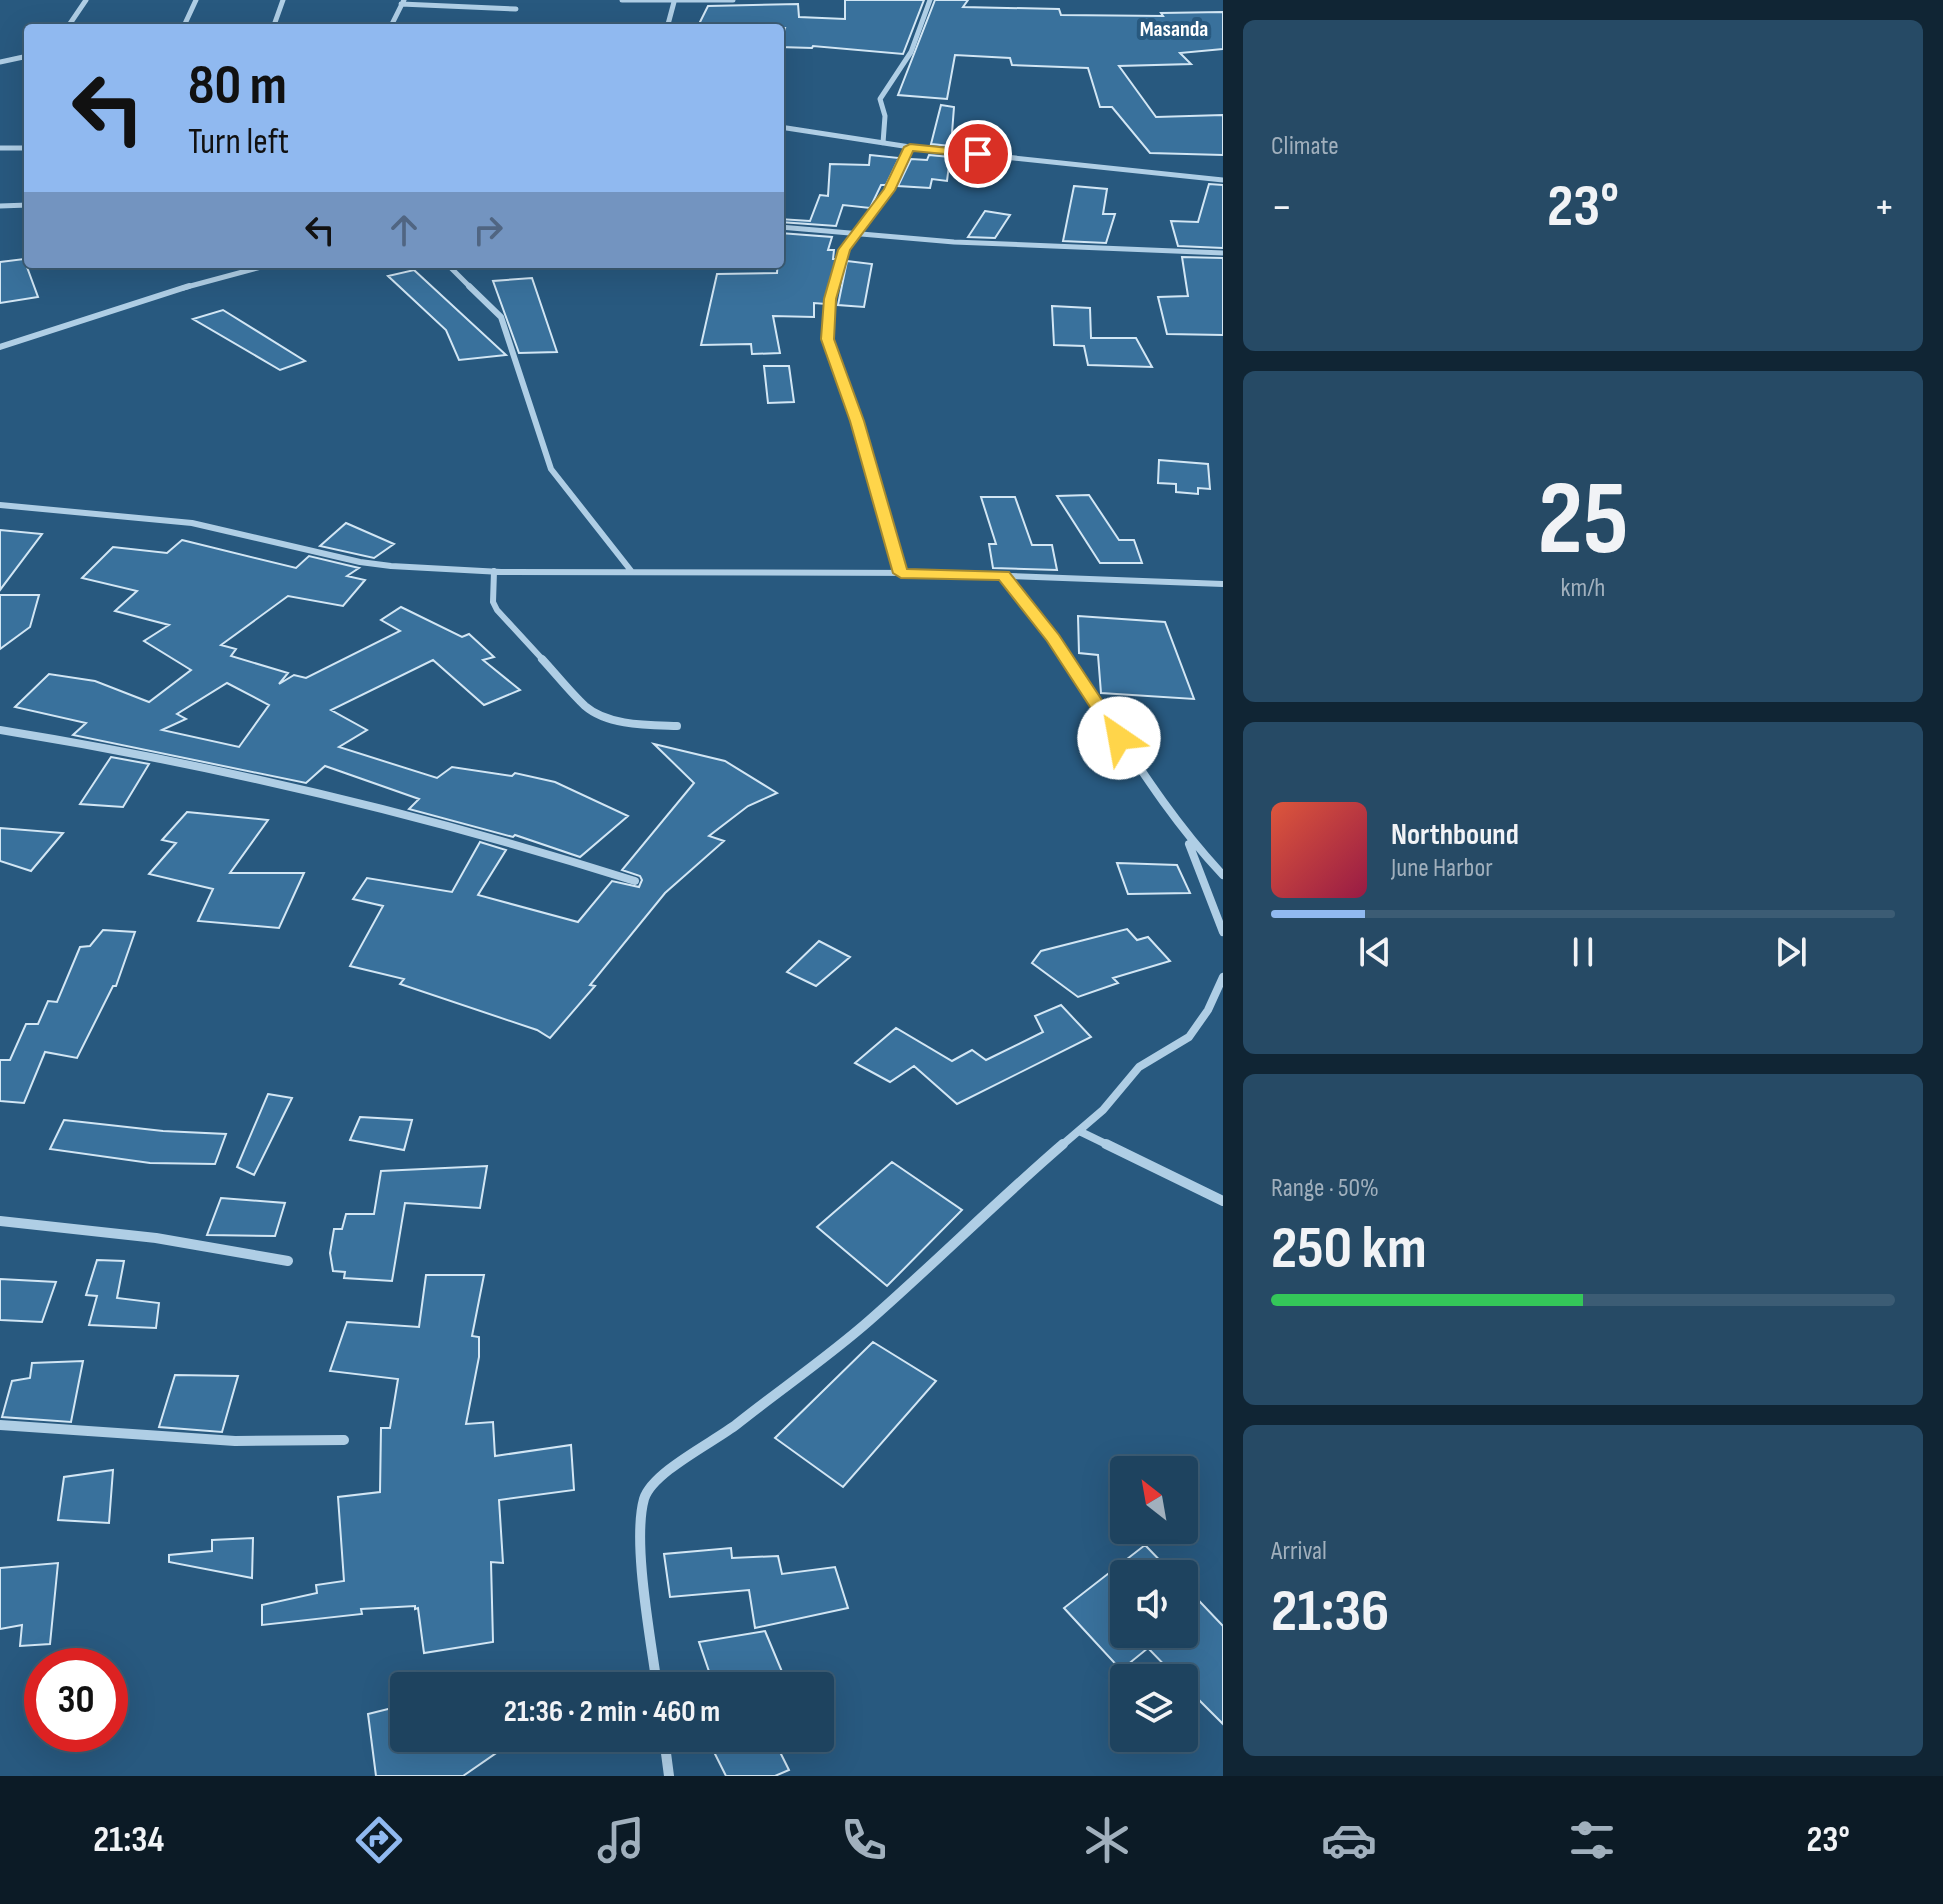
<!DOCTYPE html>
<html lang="en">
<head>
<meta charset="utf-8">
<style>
  :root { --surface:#1e435f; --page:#264a65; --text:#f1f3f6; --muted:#a1b0bd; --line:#3c5c74; --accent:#90b9f0 }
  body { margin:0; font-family:"Sofia Sans Condensed",sans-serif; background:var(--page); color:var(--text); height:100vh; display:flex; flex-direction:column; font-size:30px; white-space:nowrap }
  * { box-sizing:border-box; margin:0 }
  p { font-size:26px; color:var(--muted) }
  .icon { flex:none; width:44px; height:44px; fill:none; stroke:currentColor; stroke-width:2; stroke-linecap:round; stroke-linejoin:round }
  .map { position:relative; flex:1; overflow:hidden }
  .sheet { display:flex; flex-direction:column; gap:20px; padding:20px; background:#102534; width:720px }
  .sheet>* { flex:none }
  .guide { position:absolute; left:24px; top:24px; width:760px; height:244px; border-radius:8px; box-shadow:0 8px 32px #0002,0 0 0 2px var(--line); background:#90b9f0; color:#111; overflow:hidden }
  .needle { width:52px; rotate:329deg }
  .controls { position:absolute; left:1110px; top:1456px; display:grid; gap:16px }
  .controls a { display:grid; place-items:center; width:88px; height:88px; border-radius:8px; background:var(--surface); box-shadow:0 8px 32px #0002,0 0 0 2px var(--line); font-size:40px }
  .speed { position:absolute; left:24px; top:1648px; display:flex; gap:16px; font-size:40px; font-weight:700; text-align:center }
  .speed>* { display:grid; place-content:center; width:104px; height:104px; border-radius:50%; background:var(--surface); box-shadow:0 8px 32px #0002,0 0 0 2px var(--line); line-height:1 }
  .speed .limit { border:12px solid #d22; background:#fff; color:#111 }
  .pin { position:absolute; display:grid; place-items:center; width:68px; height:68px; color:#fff; margin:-34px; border:4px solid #fff; border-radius:50%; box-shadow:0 2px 8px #0007 }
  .me { position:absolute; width:88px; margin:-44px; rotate:327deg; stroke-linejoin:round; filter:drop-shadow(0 0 6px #0008) }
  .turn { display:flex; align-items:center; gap:28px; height:168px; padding:0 32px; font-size:36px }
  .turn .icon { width:104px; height:104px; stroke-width:2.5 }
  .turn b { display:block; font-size:56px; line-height:68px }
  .lanes { display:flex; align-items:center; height:76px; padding:0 32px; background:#0003; justify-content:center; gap:40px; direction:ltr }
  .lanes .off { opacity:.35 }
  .big { font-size:60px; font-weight:700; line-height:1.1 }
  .sheet .tile { flex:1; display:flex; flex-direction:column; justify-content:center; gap:12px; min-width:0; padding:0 28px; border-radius:12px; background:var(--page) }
  .sheet .dial { align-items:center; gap:0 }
  .dial b { font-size:104px; line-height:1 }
  .song { display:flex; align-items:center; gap:24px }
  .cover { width:96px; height:96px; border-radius:12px; background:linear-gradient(135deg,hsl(10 70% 55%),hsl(340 70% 35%)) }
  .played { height:8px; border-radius:4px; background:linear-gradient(90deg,var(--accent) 15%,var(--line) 15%) }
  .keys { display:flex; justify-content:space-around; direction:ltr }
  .heat { display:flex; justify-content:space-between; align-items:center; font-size:44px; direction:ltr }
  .charge { height:12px; border-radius:6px; background:linear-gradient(90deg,#34c759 50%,var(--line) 0) }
  .trip { position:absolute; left:390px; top:1672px; width:444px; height:80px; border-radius:8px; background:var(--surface); box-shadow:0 8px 32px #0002,0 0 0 2px var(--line); font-weight:700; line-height:80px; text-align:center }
  .dock { display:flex; height:128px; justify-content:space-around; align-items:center; background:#0c1b26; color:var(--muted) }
  .dock .icon { width:56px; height:56px }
  .dock .active { color:var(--accent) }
  .dock b { font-size:36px; color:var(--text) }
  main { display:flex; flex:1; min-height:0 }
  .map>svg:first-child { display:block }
  .building { fill:#39719c; stroke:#d2e6f4; stroke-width:2; fill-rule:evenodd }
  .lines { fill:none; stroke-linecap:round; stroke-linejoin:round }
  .minor-far3 { stroke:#afcee5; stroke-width:5 }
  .minor-far2 { stroke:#afcee5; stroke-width:6 }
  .minor-far1 { stroke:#afcee5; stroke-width:8 }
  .minor { stroke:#afcee5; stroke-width:10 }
  .route { fill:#ffd54a; stroke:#a68a30; stroke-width:2 }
  .labels { text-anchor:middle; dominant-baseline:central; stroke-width:8; stroke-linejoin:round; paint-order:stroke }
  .far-quarter-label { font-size:22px; font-weight:bold; fill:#fff; stroke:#28597f }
</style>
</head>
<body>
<main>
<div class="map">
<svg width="1223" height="1776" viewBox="0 0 1223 1776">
  <rect width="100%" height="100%" fill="#28597f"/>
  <path class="building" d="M 845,0 L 924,0 L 903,54 L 813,46 L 812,48 L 780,47 L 785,28 L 697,28 L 708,6 L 798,4 L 799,17 L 845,19 Z
    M 935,0 L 968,0 L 963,7 L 1059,9 L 1061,15 L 1163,16 L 1161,13 L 1223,12 L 1223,49 L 1180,53 L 1191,64 L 1119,66 L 1156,117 L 1223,115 L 1223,155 L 1150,153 L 1112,107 L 1100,107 L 1088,68 L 1012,65 L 1010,58 L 955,55 L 947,99 L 898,95 Z
    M 941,105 L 954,107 L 951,146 L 931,144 Z
    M 870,155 L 899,158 L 886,185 L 881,185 L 870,208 L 843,205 L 836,226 L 780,222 L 780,219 L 810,221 L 820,195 L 828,196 L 830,164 L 869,165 Z
    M 929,155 L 950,157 L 947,181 L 932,179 L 930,188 L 898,186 L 911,159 L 927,160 Z
    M 1209,184 L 1223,185 L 1223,248 L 1178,246 L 1171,221 L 1198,222 Z
    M 1074,186 L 1107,189 L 1103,214 L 1115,214 L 1106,243 L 1063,241 Z
    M 985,211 L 1010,215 L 995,238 L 968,237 Z
    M 780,233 L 832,237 L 828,250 L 834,250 L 833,259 L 836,259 L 826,304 L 814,303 L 814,317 L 773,316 L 780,353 L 752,354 L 751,344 L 701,345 L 717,274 L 777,273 Z
    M 1182,257 L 1223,258 L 1223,335 L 1167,334 L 1158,297 L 1188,296 Z
    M 24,259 L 38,297 L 0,303 L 0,262 Z
    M 847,261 L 872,264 L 864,307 L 838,305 Z
    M 414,270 L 506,355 L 459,360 L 446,330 L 388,276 Z
    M 532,278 L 557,352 L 519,353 L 493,281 Z
    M 1052,306 L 1090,308 L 1091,338 L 1136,338 L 1152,367 L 1088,365 L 1084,346 L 1054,345 Z
    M 223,310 L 305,361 L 280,370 L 193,319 Z
    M 764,366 L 789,366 L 794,402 L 768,403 Z
    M 1159,460 L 1208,464 L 1210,489 L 1198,488 L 1198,494 L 1176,492 L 1176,484 L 1158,483 Z
    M 1089,495 L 1119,540 L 1134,540 L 1142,563 L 1100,563 L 1057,496 Z
    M 981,497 L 1015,497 L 1032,545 L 1052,545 L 1057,570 L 993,568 L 989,544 L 996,544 Z
    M 346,523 L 394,544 L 374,558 L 320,546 Z
    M 0,530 L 42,534 L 0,590 Z
    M 182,540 L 296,568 L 309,556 L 359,568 L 347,576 L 365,580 L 343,606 L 288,596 L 221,645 L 236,649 L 231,656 L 288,673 L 279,684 L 294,675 L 306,678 L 400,631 L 381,620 L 401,607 L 462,637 L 469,634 L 494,657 L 483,660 L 520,690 L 484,705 L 433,660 L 331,710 L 367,730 L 339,747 L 437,778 L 452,767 L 512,776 L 515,773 L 555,782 L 628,816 L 580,857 L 515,835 L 513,837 L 409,809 L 419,799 L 325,766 L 306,783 L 73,735 L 86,723 L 15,707 L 49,674 L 95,681 L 149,702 L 191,670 L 144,641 L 169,625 L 115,611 L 137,591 L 82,578 L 113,547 L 167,553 ZM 227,683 L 269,705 L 239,747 L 162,730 L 186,719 L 177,714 Z
    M 0,595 L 39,595 L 30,627 L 0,649 Z
    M 1078,616 L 1165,622 L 1194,699 L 1101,693 L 1098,655 L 1079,653 Z
    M 654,744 L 725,761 L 777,793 L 748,806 L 709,836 L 724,841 L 665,893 L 590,985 L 595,986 L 550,1038 L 537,1030 L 400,984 L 404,979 L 350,966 L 383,906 L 353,899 L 367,878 L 452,892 L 480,842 L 506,850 L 478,895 L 578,922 L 612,881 L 639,887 L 642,880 L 640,876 L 622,870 L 694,783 Z
    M 111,757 L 149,764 L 123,807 L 80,804 Z
    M 187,812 L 268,820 L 230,873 L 304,873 L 279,928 L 198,921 L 213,889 L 149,874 L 176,843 L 162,840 Z
    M 0,828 L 63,833 L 31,871 L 0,861 Z
    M 1117,863 L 1177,865 L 1190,893 L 1128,894 Z
    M 1127,929 L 1137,940 L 1148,937 L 1170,961 L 1113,978 L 1118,983 L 1078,997 L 1032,963 L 1041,951 Z
    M 103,930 L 135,932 L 116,986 L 113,986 L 77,1058 L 45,1052 L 24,1103 L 0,1101 L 0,1060 L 10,1060 L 26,1024 L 38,1024 L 48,1001 L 57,1002 L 80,947 L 90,946 Z
    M 819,941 L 850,957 L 816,986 L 787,972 Z
    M 1061,1005 L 1091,1037 L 957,1104 L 914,1066 L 890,1082 L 855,1063 L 896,1028 L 952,1061 L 972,1050 L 986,1060 L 1043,1032 L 1035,1016 Z
    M 268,1094 L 292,1098 L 254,1175 L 237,1167 Z
    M 360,1117 L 412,1120 L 404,1150 L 350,1140 Z
    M 64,1120 L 163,1131 L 226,1134 L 215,1164 L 150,1163 L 50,1149 Z
    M 892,1162 L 962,1210 L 887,1286 L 817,1227 Z
    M 487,1166 L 480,1208 L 405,1203 L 392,1281 L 344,1278 L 345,1272 L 333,1271 L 330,1253 L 334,1229 L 342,1229 L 346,1214 L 374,1214 L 381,1171 Z
    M 221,1198 L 285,1203 L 275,1236 L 207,1235 Z
    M 97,1260 L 124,1261 L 117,1298 L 159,1303 L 156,1328 L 89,1325 L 97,1296 L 86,1295 Z
    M 426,1275 L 484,1275 L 472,1336 L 479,1337 L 479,1357 L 466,1424 L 493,1422 L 495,1456 L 571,1445 L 574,1490 L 499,1500 L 503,1563 L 491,1562 L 493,1642 L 424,1653 L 418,1608 L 415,1609 L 415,1606 L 361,1609 L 362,1614 L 262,1625 L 262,1605 L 317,1593 L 316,1585 L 344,1581 L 338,1497 L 380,1492 L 381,1428 L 390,1428 L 398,1379 L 330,1371 L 347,1322 L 419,1327 Z
    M 0,1279 L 56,1282 L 42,1322 L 0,1320 Z
    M 873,1342 L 936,1381 L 843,1487 L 775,1438 Z
    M 83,1361 L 71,1422 L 2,1417 L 12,1381 L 30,1378 L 32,1363 Z
    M 175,1375 L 238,1376 L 222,1432 L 159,1427 Z
    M 113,1470 L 109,1523 L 58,1520 L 64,1477 Z
    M 253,1538 L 252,1578 L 169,1562 L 169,1555 L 212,1551 L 212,1540 Z
    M 1145,1545 L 1173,1574 L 1124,1574 L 1124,1634 L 1184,1634 L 1184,1585 L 1223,1626 L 1223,1724 L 1184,1685 L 1184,1678 L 1177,1678 L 1148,1648 L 1121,1670 L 1064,1608 Z
    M 731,1548 L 732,1558 L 778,1556 L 782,1574 L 835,1567 L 848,1608 L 755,1628 L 749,1590 L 670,1597 L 664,1554 Z
    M 58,1563 L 50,1644 L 20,1646 L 22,1625 L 0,1629 L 0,1568 Z
    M 765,1631 L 788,1686 L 714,1686 L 699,1642 Z
    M 404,1705 L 404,1738 L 518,1738 L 463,1776 L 376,1776 L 368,1714 Z
    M 707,1738 L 773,1738 L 789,1770 L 775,1776 L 726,1776 Z"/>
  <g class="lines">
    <path class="minor-far3" d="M 622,0 L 733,0
      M 401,4 L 516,9
      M 67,28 L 86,0
      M 183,28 L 196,0
      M 273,28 L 283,0
      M 390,28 L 404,0
      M 667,28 L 674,2
      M 0,62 L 28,56
      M 780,127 L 910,147 L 1223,180
      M 883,143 L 885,116 L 880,99 L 911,52 L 930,0
      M 0,148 L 28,148
      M 0,206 L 28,205
      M 780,227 L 954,242 L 1223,253
      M 447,264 L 471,288
      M 183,288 L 272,264
      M 833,288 L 844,250 L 890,190 L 910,147"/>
    <path class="minor-far2" d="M 469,286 L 501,317 L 551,469 L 632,572
      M 834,286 L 828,339 L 857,421 L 901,573
      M 0,347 L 189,286
      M 0,505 L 192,523 L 360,562 L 391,566 L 501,572 L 930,573 L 1223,584
      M 494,571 L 493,602 L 497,610 L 544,661
      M 1004,576 L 1068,661"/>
    <path class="minor-far1" d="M 542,659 C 556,674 570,692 585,706 C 608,726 649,725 677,726
      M 1067,659 C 1118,732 1161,809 1223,875
      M 0,730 C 216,765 427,815 635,881
      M 1189,844 L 1223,932
      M 1079,1131 L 1110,1146
      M 1061,1146 L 1103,1110 L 1139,1067 L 1189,1037 L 1208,1010 L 1223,977"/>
    <path class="minor" d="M 1106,1144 L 1223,1201
      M 0,1221 L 156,1238 L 288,1261
      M 0,1425 L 235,1441 L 344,1440
      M 657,1686 C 651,1640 632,1542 644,1499 C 652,1472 714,1442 737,1424 C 781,1389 828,1357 870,1320 C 936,1262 997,1201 1063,1144
      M 664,1738 L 669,1776"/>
  </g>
  <path class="route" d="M 910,144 L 978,151 L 983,154 L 978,157 L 913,151 L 895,190 L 850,250 L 836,299 L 834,339 L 864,421 L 907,569 L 1009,572 L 1059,635 L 1127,738 L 1125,742 L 1113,742 L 1047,641 L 999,580 L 901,578 L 893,573 L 850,421 L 821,339 L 824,299 L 838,250 L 884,189 L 904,147 Z"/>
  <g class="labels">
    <g class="far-quarter-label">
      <text x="1174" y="29">Masanda</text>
    </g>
  </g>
</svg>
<div class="controls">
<a><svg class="needle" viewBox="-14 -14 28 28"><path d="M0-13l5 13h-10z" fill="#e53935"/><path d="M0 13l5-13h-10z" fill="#a1b0bd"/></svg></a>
<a><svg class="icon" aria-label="sound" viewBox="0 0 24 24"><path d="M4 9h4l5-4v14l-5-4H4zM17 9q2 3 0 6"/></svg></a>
<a><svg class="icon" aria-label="layers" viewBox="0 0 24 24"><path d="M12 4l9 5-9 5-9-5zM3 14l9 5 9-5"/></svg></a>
</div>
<div class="speed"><div class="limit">30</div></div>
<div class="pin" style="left:978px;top:154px;background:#d93025"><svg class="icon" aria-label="arrive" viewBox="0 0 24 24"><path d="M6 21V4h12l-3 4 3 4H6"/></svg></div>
<svg class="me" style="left:1119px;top:738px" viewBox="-20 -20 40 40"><circle r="19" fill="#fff"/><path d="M0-13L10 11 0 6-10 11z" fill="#ffd54a"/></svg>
<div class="trip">21:36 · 2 min · 460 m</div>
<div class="guide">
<div class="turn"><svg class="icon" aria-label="left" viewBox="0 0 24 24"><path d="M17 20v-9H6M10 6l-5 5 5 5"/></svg><div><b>80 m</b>Turn left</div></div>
<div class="lanes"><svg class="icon" aria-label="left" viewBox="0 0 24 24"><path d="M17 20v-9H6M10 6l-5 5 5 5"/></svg><svg class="icon off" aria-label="ahead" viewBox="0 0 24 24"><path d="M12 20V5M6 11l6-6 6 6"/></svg><svg class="icon off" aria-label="right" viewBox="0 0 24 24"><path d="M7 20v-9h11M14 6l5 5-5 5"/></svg></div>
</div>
</div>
<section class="sheet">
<div class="tile"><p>Climate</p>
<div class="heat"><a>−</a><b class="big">23°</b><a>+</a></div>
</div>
<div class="tile dial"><b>25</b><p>km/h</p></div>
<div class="tile">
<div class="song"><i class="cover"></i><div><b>Northbound</b><p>June Harbor</p></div></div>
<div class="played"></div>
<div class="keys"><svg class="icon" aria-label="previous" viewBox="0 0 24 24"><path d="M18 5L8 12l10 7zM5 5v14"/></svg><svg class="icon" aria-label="pause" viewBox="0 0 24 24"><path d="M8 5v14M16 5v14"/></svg><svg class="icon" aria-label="next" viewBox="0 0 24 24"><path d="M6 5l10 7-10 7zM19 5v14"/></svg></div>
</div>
<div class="tile"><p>Range · 50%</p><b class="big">250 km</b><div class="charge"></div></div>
<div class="tile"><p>Arrival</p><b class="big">21:36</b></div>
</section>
</main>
<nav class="dock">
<b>21:34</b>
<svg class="icon active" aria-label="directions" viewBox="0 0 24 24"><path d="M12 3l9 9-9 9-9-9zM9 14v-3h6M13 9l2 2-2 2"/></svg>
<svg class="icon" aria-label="music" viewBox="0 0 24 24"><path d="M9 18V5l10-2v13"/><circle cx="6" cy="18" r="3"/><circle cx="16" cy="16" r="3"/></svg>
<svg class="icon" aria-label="phone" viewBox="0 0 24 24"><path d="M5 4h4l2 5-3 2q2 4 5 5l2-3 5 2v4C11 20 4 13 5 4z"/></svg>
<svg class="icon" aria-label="climate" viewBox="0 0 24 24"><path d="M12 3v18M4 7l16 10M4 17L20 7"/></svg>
<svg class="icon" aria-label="car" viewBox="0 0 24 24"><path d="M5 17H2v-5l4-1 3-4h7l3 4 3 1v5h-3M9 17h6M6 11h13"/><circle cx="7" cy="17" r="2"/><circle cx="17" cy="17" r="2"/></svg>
<svg class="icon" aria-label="filters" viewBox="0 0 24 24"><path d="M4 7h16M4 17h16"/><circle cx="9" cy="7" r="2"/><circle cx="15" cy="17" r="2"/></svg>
<b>23°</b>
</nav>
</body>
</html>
